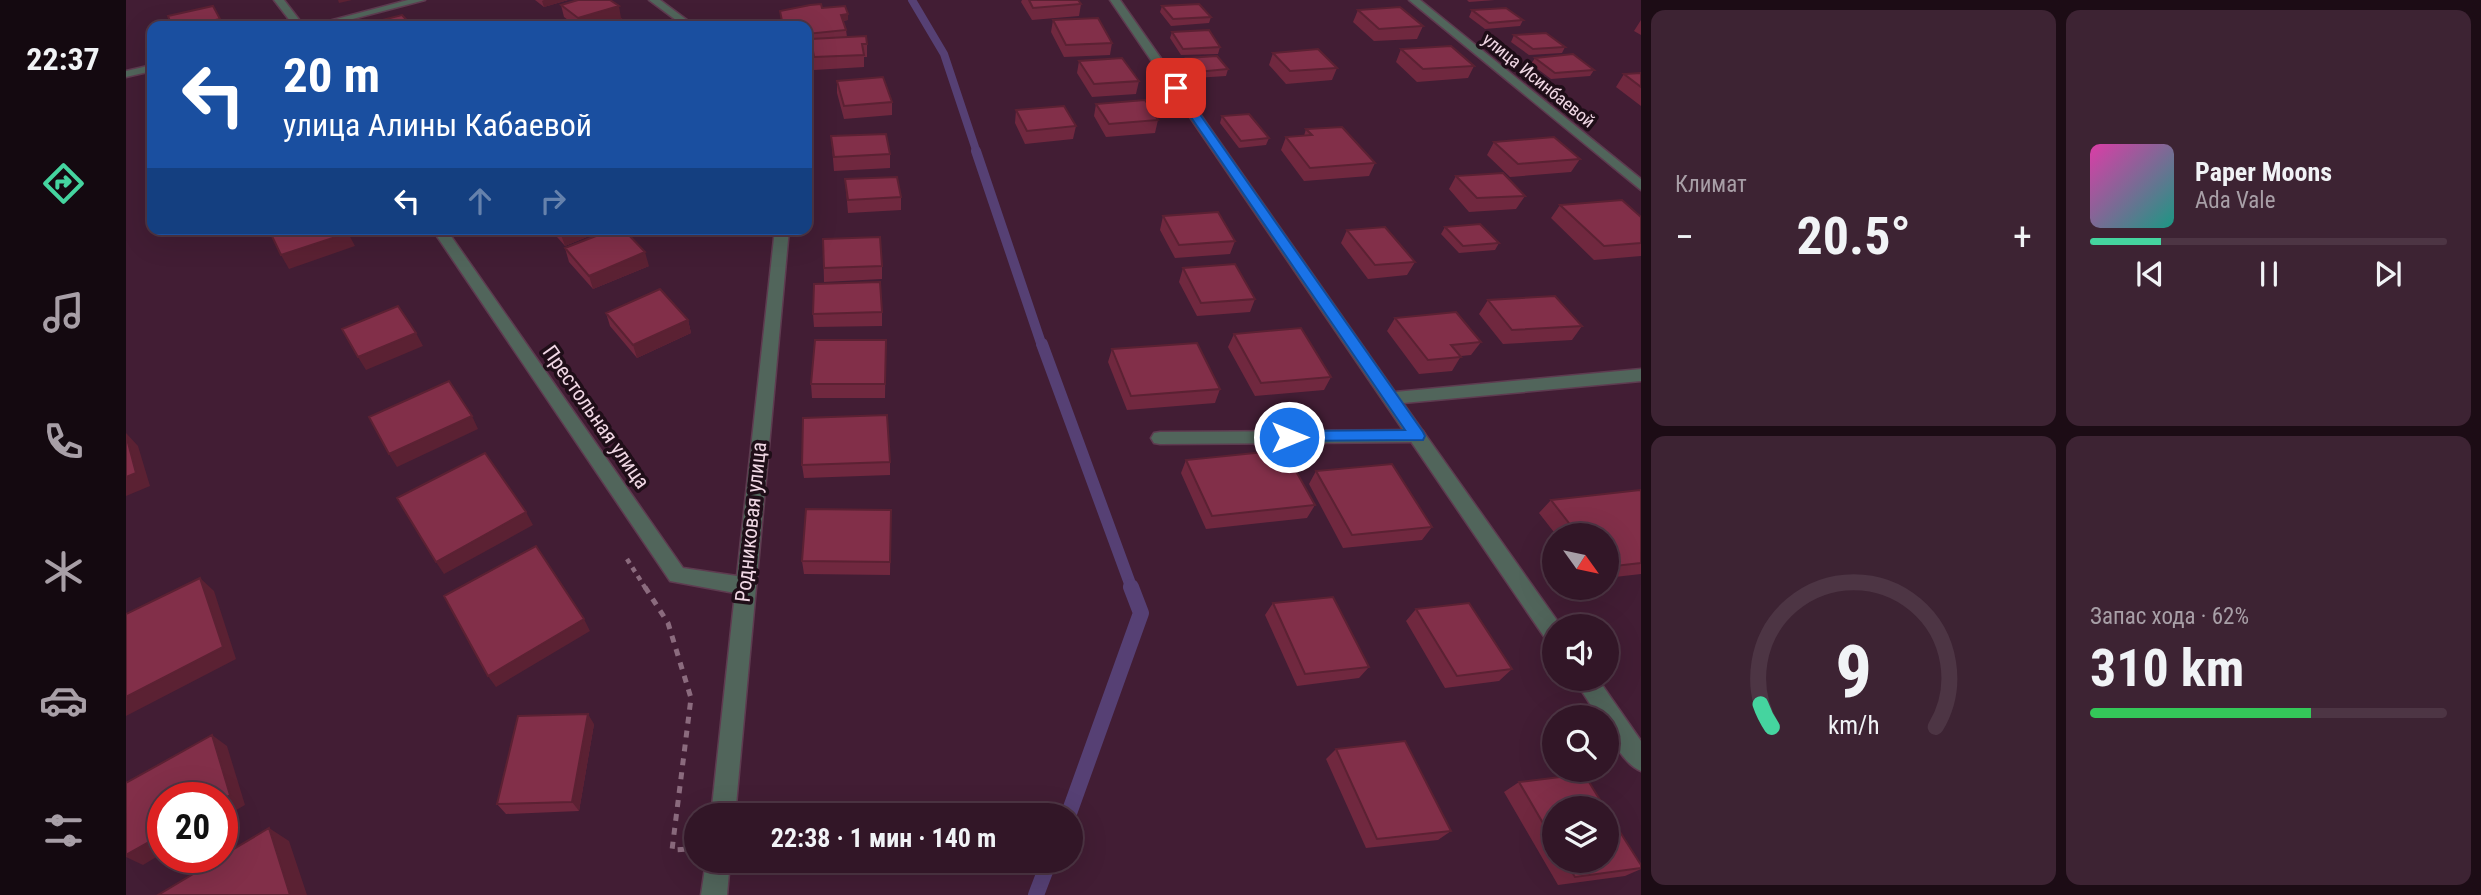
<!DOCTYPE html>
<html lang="ru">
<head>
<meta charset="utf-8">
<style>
  :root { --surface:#321627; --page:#3d2333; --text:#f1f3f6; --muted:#a89fa7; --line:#4d3544; --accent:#45d49f }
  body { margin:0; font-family:"Roboto Condensed",sans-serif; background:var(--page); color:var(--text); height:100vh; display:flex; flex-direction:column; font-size:26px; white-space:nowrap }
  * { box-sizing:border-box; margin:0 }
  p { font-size:23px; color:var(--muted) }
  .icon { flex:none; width:38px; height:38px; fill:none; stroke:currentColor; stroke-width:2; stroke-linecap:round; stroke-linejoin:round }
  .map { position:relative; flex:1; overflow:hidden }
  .sheet { display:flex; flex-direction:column; gap:10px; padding:10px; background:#1c0c15; width:840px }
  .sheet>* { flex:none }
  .guide { position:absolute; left:21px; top:21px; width:665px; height:214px; border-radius:14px; box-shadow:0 7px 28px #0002,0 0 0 2px var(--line); background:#1a4fa0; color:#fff; overflow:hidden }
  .needle { width:46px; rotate:123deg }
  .controls { position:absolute; left:1416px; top:523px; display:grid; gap:14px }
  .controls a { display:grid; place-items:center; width:77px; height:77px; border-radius:50%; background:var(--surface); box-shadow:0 7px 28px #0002,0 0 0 2px var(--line); font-size:35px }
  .speed { position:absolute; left:21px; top:782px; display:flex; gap:14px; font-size:35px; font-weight:700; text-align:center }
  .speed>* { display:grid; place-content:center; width:91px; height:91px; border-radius:50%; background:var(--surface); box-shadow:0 7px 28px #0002,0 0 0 2px var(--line); line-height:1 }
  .speed .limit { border:10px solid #d22; background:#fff; color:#111 }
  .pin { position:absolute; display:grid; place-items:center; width:60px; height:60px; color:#fff; margin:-30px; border-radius:14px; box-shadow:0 4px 10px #0006 }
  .me { position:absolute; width:77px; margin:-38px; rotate:90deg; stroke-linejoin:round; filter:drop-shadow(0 0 5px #0008) }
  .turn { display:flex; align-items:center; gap:24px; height:147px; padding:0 21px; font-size:32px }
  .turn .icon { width:91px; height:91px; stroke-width:2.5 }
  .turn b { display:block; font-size:49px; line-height:60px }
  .lanes { display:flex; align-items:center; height:66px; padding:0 21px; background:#0003; justify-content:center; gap:35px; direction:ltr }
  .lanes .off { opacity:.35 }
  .big { font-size:52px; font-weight:700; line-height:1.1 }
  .sheet .widget { flex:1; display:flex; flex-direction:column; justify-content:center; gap:10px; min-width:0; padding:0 24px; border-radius:14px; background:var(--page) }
  .sheet .dial { align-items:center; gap:0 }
  .dial svg { height:182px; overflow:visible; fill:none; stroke:var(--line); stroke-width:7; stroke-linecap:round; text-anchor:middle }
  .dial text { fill:var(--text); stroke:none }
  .song { display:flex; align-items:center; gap:21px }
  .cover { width:84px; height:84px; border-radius:10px; background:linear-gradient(135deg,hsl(320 70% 55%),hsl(170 70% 35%)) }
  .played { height:7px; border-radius:4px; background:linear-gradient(90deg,var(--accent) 20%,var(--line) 20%) }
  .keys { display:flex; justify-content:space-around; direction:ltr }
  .heat { display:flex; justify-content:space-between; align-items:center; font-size:38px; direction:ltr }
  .charge { height:10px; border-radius:5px; background:linear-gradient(90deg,#34c759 62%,var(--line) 0) }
  .sheet .tiles { flex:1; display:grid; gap:10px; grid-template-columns:repeat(2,1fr) }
  .trip { position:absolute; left:558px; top:803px; width:399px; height:70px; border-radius:35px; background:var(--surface); box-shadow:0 7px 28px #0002,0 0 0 2px var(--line); font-weight:700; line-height:70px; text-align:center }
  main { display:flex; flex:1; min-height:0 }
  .tabs { display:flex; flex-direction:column; width:126px; justify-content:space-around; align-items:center; background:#140910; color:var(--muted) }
  .tabs .icon { width:49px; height:49px }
  .tabs .on { color:var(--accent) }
  .tabs b { font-size:32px; color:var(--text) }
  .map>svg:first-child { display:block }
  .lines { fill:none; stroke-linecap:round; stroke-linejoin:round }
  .stream-far3 { stroke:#564074; stroke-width:8 }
  .stream-far2 { stroke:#564074; stroke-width:10 }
  .stream-far1 { stroke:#564074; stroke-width:12 }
  .stream { stroke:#564074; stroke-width:16 }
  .service-casing { stroke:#5e3b50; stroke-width:3 }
  .minor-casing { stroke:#5e3b50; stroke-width:3 }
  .path-far1 { stroke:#8b6b7e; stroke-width:4.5; stroke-dasharray:5 5; stroke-linecap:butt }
  .path { stroke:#8b6b7e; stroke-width:5; stroke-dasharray:7 7; stroke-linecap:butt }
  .service { fill:#51655b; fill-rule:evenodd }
  .minor { fill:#51655b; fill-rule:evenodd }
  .wall { fill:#70283f }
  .shaded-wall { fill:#5b2133 }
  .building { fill:#822f49; stroke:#5b2133; stroke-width:2 }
  .route { fill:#1a73e8; stroke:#114b97; stroke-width:2 }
  .labels { text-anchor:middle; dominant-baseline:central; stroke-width:7; stroke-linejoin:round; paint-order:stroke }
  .far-street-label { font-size:18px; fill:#f0d7e4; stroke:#1f0e18 }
  .street-label { font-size:21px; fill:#f0d7e4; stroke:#1f0e18 }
</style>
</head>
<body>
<main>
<nav class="tabs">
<b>22:37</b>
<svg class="icon on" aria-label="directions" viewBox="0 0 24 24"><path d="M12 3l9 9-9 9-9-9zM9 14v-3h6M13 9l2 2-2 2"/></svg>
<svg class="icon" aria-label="music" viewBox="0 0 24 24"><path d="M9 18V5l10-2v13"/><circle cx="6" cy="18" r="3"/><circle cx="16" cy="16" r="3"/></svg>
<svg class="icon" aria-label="phone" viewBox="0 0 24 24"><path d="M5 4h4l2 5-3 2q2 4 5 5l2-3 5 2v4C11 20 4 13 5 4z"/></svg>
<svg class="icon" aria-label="climate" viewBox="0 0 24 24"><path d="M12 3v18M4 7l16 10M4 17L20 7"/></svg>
<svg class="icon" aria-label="car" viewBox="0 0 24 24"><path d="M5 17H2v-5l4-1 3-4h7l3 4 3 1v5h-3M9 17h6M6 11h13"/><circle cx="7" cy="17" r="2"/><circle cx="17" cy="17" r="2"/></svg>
<svg class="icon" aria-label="filters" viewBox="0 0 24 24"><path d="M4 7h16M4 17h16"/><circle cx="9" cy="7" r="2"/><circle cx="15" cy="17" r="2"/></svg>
</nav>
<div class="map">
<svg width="1515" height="895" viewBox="0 0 1515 895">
  <rect width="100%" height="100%" fill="#421d34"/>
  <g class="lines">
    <path class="stream-far3" d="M 786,0 L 818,54 L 851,153"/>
    <path class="stream-far2" d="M 850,151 L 916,346"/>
    <path class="stream-far1" d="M 916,344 L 1006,589"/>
    <path class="stream" d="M 942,816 L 1015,613 L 1005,587
      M 910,895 L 923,861"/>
    <defs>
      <path id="service" d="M 1291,430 L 1297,431 L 1300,436 L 1297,441 L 1291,442 L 1034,444 L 1028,443 L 1025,438 L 1028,433 L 1034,432 Z"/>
      <path id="minor" d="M 148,0 L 158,0 L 178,26 L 168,26 Z
        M 282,0 L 299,0 L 200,26 L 184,26 Z
        M 523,0 L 534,0 L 569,26 L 558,26 Z
        M 984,0 L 994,0 L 1269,392 L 1515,369 L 1515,381 L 1277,403 L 1435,626 L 1428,626 L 1428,643 L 1421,641 Z
        M 1283,0 L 1294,0 L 1515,179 L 1515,190 Z
        M 26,65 L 26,71 L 0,77 L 0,71 Z
        M 306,229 L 320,229 L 557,568 L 611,576 L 649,229 L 663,229 L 609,816 L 585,816 L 609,593 L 544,581 Z
        M 1448,679 L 1472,679 L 1515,741 L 1515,771 C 1499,765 1480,735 1480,718 L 1473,718 Z
        M 580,861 L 604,861 L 601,895 L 575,895 Z"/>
    </defs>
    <use href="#service" class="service-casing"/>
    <use href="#minor" class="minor-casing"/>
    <path class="path-far1" d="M 501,559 L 520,589"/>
    <path class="path" d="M 519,587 L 542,623 L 565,698 L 546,850 L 565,849"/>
    <use href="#service" class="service"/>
    <use href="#minor" class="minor"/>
  </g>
  <path class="wall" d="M 409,0 L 442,0 L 418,7 Z
    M 896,0 L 952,0 L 955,4 L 953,16 L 906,20 L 895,2 Z
    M 1341,0 L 1369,0 L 1343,2 Z
    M 435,5 L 495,18 L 469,26 L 450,26 L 438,17 Z
    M 1036,6 L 1085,17 L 1083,23 L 1045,26 L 1034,12 Z
    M 1232,10 L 1297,26 L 1291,39 L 1248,41 L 1227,22 Z
    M 1346,10 L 1397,20 L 1394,26 L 1359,29 L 1343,17 Z
    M 654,11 L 722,20 L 717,21 L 720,30 L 721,37 L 741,44 L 741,57 L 738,57 L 738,67 L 688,70 L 685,40 L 681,40 L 681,26 L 656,26 Z
    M 927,20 L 986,43 L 984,55 L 938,57 L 925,32 Z
    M 1515,20 L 1515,35 L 1508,31 Z
    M 1046,32 L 1094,47 L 1092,54 L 1055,55 L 1044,38 Z
    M 1388,35 L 1439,47 L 1436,53 L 1403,55 L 1385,42 Z
    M 1275,49 L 1348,66 L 1342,78 L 1291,82 L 1270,62 Z
    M 1147,53 L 1211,68 L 1206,80 L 1160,84 L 1143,65 Z
    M 1060,58 L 1102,69 L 1100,76 L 1069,78 L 1059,65 Z
    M 1409,58 L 1468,70 L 1464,76 L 1425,79 L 1405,64 Z
    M 953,61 L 1013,81 L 1010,94 L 966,97 L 951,73 Z
    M 1515,73 L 1515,106 L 1490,87 L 1498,74 Z
    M 711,81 L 766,102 L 766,115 L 718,119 L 711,93 Z
    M 970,104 L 1032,120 L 1029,133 L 980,137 L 968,116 Z
    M 890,110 L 950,126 L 947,139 L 899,144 L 889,123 Z
    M 1096,116 L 1143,138 L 1140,145 L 1113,148 L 1094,123 Z
    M 1180,129 L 1249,163 L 1243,176 L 1178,181 L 1155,150 L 1160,137 L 1178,136 Z
    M 705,136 L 764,154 L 764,168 L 708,171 Z
    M 1368,142 L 1454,159 L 1445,172 L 1384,177 L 1361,155 Z
    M 1330,176 L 1399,196 L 1390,209 L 1343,212 L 1323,189 Z
    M 719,179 L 775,197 L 775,210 L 722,213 Z
    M 1434,205 L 1515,217 L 1515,256 L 1468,260 L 1425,218 Z
    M 1037,216 L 1109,241 L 1104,254 L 1049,258 L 1034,230 Z
    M 1319,227 L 1373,243 L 1369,250 L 1333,253 L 1315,234 Z
    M 424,229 L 480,229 L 439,246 Z
    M 1221,230 L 1289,262 L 1281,275 L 1242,279 L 1215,243 Z
    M 697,239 L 756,266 L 756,279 L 698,282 Z
    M 439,248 L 523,266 L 467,289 L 443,262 Z
    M 1057,268 L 1129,299 L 1124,312 L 1071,316 L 1053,282 Z
    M 1362,300 L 1456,326 L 1446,340 L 1377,344 L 1353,314 Z
    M 756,312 L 756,326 L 688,327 L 687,314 Z
    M 480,313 L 562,320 L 565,333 L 511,358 L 484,326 Z
    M 1269,318 L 1355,342 L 1345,355 L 1335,356 L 1326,371 L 1293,374 L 1261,331 Z
    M 1108,334 L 1205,377 L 1198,390 L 1129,396 L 1102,347 Z
    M 760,340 L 759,398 L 686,398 L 685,384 Z
    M 986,349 L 1094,389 L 1089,403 L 1001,410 L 982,362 Z
    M 1060,460 L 1189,505 L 1181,518 L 1080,529 L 1055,473 Z
    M 764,462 L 764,475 L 678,478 L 676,465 Z
    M 1190,471 L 1306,527 L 1296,540 L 1217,548 L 1183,484 Z
    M 1515,491 L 1515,574 L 1480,578 L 1480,536 L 1431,536 L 1413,513 L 1425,500 Z
    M 765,510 L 764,575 L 678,574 L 676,561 Z
    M 1147,603 L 1243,667 L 1233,678 L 1171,686 L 1139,615 Z
    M 1290,609 L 1386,669 L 1373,681 L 1319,688 L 1280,621 Z
    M 468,724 L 453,811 L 380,814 L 371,804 Z
    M 1210,749 L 1325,831 L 1312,840 L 1240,848 L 1200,759 Z
    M 1393,782 L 1428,808 L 1428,861 L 1480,861 L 1515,865 L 1515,869 L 1499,876 L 1432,885 L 1378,792 Z"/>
  <path class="shaded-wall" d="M 212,0 L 226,0 L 213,3 Z
    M 418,0 L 442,0 L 418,7 L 416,1 Z
    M 87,6 L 98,26 L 63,26 Z
    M 493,6 L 495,18 L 469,26 L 454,26 L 452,18 Z
    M 722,14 L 722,20 L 715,21 L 715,15 Z
    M 441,229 L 480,229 L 439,246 L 434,232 Z
    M 222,233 L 229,246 L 163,269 L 155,255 Z
    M 519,252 L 523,266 L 467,289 L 463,276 Z
    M 562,320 L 565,333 L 511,358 L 507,345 Z
    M 290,333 L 297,346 L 240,370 L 232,357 Z
    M 346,416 L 352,429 L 271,467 L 263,454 Z
    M 0,433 L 12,446 L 24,486 L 0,496 Z
    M 400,512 L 407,525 L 318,574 L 310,562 Z
    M 74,578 L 88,591 L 110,659 L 0,716 L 0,697 Z
    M 458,619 L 464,631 L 370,687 L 362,676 Z
    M 462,714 L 468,724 L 453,811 L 446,802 Z
    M 86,735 L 101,746 L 119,805 L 96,818 L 96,800 Z
    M 143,828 L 163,841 L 181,895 L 164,895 Z
    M 37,834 L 37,853 L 17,865 L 0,857 L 0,855 Z"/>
  <path class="building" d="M 452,0 L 484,0 L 493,6 L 452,18 L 435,5 Z
    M 903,0 L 952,0 L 955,4 L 907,8 Z
    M 695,4 L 696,8 L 719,6 L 722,14 L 715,15 L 720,30 L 681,34 L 681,26 L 657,26 L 654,11 L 684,5 Z
    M 1073,4 L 1085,17 L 1047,19 L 1036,6 Z
    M 87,6 L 94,19 L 63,26 L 46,26 L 42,16 Z
    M 1274,7 L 1297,26 L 1253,29 L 1232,10 Z
    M 1380,8 L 1397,20 L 1363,23 L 1346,10 Z
    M 276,15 L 286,26 L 232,26 Z
    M 972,18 L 986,43 L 940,45 L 927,20 Z
    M 495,19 L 505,26 L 470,26 Z
    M 1083,30 L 1094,47 L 1057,49 L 1046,32 Z
    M 1420,33 L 1439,47 L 1407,49 L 1388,35 Z
    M 740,36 L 741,44 L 736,44 L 738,55 L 688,57 L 685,39 Z
    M 1325,46 L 1348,66 L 1297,69 L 1275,49 Z
    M 1192,49 L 1211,68 L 1164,71 L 1147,53 Z
    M 1447,54 L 1468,70 L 1429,73 L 1409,58 Z
    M 1091,56 L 1102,69 L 1071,72 L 1060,58 Z
    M 996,58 L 1013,81 L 968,84 L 953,61 Z
    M 1515,73 L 1515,87 L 1498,74 Z
    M 757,77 L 766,102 L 718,106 L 711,81 Z
    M 1019,100 L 1032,120 L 983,124 L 970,104 Z
    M 938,106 L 950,126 L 901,131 L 890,110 Z
    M 1123,114 L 1143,138 L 1115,141 L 1096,116 Z
    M 1216,127 L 1249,163 L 1184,168 L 1160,137 L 1186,135 L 1180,129 Z
    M 760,134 L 764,154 L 708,157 L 705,136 Z
    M 1428,137 L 1454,159 L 1392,164 L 1368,142 Z
    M 1377,173 L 1399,196 L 1351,198 L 1330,176 Z
    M 771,177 L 775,197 L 722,200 L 719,179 Z
    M 1496,200 L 1515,217 L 1515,243 L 1478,246 L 1434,205 Z
    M 1092,212 L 1109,241 L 1053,245 L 1037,216 Z
    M 1354,224 L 1373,243 L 1337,246 L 1319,227 Z
    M 1259,227 L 1289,262 L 1249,265 L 1221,230 Z
    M 152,229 L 220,229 L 222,233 L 155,255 L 144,232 Z
    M 488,229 L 497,229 L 519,252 L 463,276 L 439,248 Z
    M 754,237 L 756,266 L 698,268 L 697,239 Z
    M 1109,264 L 1129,299 L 1075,303 L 1057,268 Z
    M 754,282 L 756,312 L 687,314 L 688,284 Z
    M 534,289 L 562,320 L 507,345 L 480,313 Z
    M 1429,296 L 1456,326 L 1386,330 L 1362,300 Z
    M 272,306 L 290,333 L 232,357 L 216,329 Z
    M 1330,312 L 1355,342 L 1325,345 L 1335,357 L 1302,360 L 1269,318 Z
    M 1175,328 L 1205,377 L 1135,383 L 1108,334 Z
    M 689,340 L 760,340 L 759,384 L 685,384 Z
    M 1071,343 L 1094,389 L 1005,396 L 986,349 Z
    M 323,381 L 346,416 L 263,454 L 243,417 Z
    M 761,415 L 764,462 L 676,465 L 677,418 Z
    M 0,435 L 10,473 L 0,477 Z
    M 1158,450 L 1189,505 L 1086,516 L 1060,460 Z
    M 359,453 L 400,512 L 310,562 L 271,498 Z
    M 1266,464 L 1306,527 L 1226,535 L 1190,471 Z
    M 1514,490 L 1515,491 L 1515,563 L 1480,567 L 1480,536 L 1453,536 L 1425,500 Z
    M 680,509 L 765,510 L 764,562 L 676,561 Z
    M 410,546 L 458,619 L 362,676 L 318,596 Z
    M 74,578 L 97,647 L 0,697 L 0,614 Z
    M 1207,597 L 1243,667 L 1179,674 L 1147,603 Z
    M 1343,603 L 1386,669 L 1331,676 L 1290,609 Z
    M 462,714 L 446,802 L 371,804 L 392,716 Z
    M 86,735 L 104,795 L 96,800 L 96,798 L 37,798 L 37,834 L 0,855 L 0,783 Z
    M 1279,741 L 1325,831 L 1251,839 L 1210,749 Z
    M 1458,774 L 1479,808 L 1428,808 L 1428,842 L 1393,782 Z
    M 1480,810 L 1515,865 L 1515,868 L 1449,877 L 1439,861 L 1480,861 Z
    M 143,828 L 164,895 L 32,895 L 94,858 L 96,858 L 96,856 Z"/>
  <path class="route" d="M 1046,86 L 1054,86 L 1297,432 L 1299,436 L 1297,440 L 1157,441 L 1155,437 L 1163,431 L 1279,430 L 1045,88 Z"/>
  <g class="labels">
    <g class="far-street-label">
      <text transform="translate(1413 80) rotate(39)">улица Исинбаевой</text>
    </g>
    <g class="street-label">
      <text transform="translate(470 417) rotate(55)">Престольная улица</text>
      <text transform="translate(625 522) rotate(-84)">Родниковая улица</text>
    </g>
  </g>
</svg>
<div class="controls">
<a><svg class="needle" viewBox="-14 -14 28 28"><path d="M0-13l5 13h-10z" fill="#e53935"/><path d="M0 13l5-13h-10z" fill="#a89fa7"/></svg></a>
<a><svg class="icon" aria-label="sound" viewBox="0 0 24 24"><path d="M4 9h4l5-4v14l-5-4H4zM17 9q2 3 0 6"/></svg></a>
<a><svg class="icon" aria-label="search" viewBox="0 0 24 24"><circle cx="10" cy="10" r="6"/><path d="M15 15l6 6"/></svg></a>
<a><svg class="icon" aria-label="layers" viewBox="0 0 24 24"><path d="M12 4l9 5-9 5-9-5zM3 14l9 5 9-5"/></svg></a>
</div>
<div class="speed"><div class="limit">20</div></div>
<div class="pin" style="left:1050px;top:88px;background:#d93025"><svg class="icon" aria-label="arrive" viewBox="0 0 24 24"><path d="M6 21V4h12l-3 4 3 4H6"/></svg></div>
<svg class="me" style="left:1163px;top:437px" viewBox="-20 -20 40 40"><circle r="17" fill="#1a73e8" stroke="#fff" stroke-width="3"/><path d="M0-11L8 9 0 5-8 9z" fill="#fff"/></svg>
<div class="trip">22:38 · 1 мин · 140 m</div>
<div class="guide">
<div class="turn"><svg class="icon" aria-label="left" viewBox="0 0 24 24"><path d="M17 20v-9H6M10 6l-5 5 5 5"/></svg><div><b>20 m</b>улица Алины Кабаевой</div></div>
<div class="lanes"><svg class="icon" aria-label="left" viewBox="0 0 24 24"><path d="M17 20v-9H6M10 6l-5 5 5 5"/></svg><svg class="icon off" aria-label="ahead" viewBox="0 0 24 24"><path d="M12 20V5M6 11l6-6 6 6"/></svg><svg class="icon off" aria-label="right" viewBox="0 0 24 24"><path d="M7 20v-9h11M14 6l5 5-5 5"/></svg></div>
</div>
</div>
<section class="sheet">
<div class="tiles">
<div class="widget"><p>Климат</p>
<div class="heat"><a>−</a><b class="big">20.5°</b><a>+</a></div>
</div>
<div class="widget">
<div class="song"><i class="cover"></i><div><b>Paper Moons</b><p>Ada Vale</p></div></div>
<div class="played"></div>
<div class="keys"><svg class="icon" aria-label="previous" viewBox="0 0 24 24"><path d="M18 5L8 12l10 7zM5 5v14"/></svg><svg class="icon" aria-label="pause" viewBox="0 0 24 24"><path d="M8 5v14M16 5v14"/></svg><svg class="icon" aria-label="next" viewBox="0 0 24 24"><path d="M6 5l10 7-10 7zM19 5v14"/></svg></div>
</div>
<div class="widget dial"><svg viewBox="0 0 100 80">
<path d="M14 69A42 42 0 1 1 86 69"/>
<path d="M14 69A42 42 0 0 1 9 59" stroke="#45d49f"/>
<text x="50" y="56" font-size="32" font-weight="700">9</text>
<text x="50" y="72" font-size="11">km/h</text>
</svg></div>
<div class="widget"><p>Запас хода · 62%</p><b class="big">310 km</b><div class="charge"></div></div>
</div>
</section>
</main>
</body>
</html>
